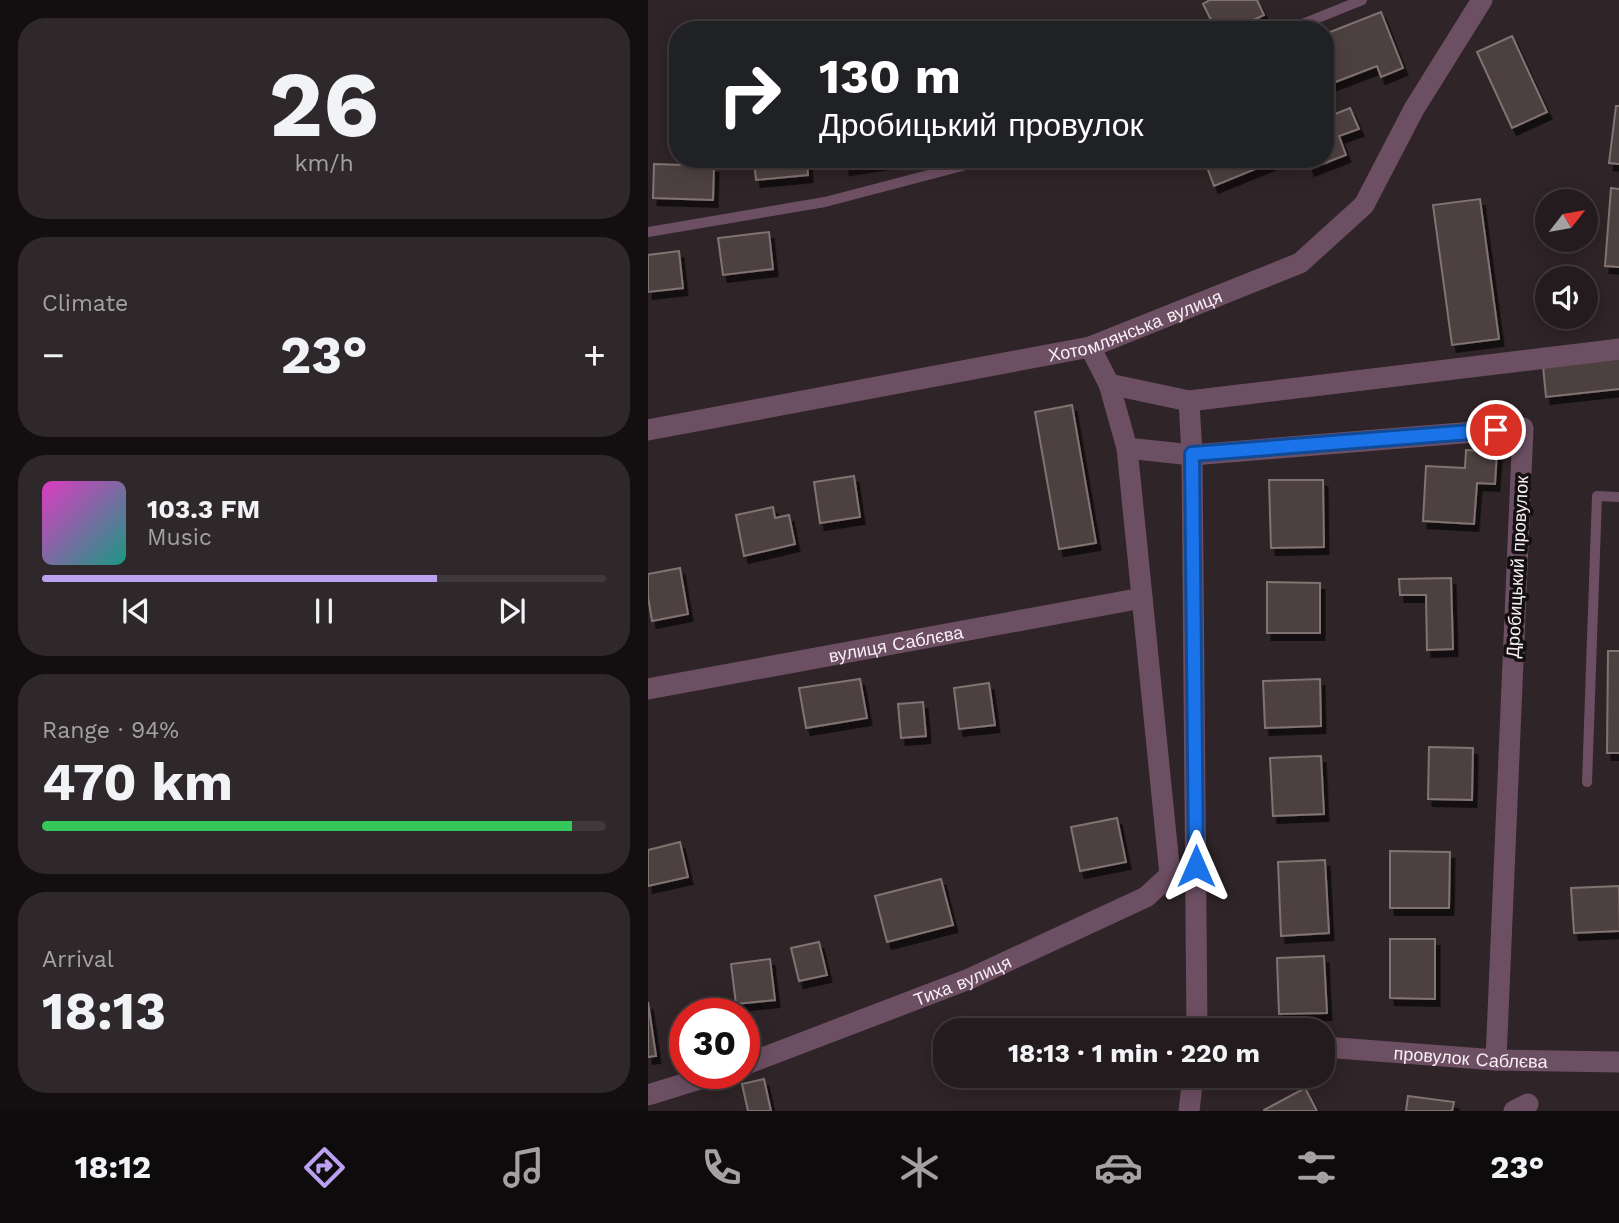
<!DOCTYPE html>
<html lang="en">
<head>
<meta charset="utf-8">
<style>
  :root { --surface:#231b1d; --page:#2f282a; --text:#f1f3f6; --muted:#a3a1a4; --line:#40393b; --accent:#bca0f2 }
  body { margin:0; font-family:"Work Sans",sans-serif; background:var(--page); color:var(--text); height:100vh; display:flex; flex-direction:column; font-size:26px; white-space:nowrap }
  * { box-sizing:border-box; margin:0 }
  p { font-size:23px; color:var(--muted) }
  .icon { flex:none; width:38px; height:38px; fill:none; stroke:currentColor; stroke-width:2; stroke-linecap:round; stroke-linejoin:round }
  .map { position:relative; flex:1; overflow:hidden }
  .side { display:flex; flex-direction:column; gap:18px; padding:18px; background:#130f10; width:648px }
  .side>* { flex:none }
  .guide { position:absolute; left:21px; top:21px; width:665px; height:147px; border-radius:28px; box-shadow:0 4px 18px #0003,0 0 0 2px var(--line); background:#202124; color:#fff; overflow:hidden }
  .needle { width:46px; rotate:59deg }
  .controls { position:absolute; left:887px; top:189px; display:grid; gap:14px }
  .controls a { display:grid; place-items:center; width:63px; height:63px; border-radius:50%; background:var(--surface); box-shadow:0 4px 18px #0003,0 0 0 2px var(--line); font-size:35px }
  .speed { position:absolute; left:21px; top:998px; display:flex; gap:14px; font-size:35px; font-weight:700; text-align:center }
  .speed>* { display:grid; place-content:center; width:91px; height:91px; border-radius:50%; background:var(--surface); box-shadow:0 4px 18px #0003,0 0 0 2px var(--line); line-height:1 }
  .speed .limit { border:10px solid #d22; background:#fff; color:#111 }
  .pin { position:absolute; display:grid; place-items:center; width:60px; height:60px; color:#fff; margin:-30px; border:4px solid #fff; border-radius:50%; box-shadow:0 2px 7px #0007 }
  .me { position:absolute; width:77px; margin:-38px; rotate:0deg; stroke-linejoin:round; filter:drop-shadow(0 0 5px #0008) }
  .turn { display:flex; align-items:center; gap:24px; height:147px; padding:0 35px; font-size:32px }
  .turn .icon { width:91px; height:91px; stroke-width:2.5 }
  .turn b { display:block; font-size:49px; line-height:60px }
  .big { font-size:52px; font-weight:700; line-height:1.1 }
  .side .widget { flex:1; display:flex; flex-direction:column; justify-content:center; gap:10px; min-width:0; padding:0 24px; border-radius:28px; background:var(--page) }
  .side .dial { align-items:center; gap:0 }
  .dial b { font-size:91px; line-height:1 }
  .song { display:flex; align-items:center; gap:21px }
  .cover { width:84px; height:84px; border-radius:10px; background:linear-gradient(135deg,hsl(310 70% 55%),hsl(170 70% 35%)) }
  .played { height:7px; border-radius:4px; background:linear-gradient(90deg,var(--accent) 70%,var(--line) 70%) }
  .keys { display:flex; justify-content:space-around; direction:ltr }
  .heat { display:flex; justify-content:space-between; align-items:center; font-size:38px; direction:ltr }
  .charge { height:10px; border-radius:5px; background:linear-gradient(90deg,#34c759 94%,var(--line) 0) }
  .trip { position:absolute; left:285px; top:1018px; width:402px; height:70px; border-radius:28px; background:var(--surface); box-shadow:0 4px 18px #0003,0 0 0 2px var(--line); font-weight:700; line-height:70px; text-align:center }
  .tabs { display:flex; height:112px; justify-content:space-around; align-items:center; background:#0e0b0c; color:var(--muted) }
  .tabs .icon { width:49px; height:49px }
  .tabs .active { color:var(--accent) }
  .tabs b { font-size:32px; color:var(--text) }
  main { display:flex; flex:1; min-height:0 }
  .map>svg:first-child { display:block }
  .building { fill:#4e4140; stroke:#817371; stroke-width:2; filter:url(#shadow) }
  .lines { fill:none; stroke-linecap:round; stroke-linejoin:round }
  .lane { stroke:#6d4f63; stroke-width:10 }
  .street { stroke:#6d4f63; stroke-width:21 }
  .route-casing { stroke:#114b97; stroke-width:18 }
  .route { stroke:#1a73e8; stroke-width:12 }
  .labels { text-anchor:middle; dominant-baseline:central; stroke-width:7; stroke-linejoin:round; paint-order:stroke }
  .street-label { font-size:18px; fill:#f7eff1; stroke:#140f10 }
</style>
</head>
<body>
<main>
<section class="side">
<div class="widget dial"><b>26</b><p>km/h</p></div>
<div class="widget"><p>Climate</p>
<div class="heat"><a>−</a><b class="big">23°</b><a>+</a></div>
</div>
<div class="widget">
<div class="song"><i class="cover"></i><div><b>103.3 FM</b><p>Music</p></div></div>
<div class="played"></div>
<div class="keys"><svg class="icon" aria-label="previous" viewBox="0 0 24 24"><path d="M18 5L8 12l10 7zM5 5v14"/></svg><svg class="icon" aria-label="pause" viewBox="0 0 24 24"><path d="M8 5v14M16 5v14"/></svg><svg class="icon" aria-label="next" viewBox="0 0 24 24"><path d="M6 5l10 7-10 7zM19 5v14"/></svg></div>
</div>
<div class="widget"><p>Range · 94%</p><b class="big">470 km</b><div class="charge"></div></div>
<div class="widget"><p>Arrival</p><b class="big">18:13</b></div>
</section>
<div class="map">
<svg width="972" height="1111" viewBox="0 0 972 1111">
  <defs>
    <filter id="shadow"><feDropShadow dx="4.5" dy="7" stdDeviation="0" flood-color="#0009"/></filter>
  </defs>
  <rect width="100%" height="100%" fill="#2f2427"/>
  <path class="building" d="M 562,0 L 609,0 L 616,15 L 585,30 L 568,30 L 555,4 Z
    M 733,12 L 755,68 L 733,77 L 729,66 L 677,86 L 677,34 Z
    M 506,22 L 509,30 L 488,30 Z
    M 864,36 L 899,112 L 864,128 L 829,52 Z
    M 968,106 L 972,106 L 972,164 L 961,163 Z
    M 702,108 L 711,129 L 691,136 L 698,155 L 662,169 L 659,159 L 677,159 L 677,118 Z
    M 106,159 L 159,159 L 160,175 L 108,180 Z
    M 196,159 L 254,159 L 254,160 L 197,168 Z
    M 556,159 L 626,159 L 627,161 L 566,186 Z
    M 6,164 L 66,166 L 65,200 L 5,198 Z
    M 963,188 L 972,189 L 972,267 L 957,266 Z
    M 832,199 L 851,339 L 804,345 L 785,205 Z
    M 121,232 L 125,269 L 75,275 L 70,238 Z
    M 31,251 L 35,288 L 0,292 L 0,255 Z
    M 972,358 L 972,389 L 898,397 L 895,366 Z
    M 424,405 L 448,543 L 411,549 L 387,412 Z
    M 818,450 L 849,452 L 847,484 L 829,483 L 826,524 L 775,521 L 778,466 L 817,468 Z
    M 206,476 L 212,517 L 172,523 L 166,482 Z
    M 621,480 L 675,480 L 676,547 L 623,548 Z
    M 125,507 L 127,518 L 141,515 L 147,544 L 96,556 L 88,515 Z
    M 32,568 L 40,614 L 4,621 L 0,597 L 0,574 Z
    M 803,578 L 805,649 L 779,650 L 778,595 L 752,595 L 751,579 Z
    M 619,582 L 672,583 L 672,633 L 619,633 Z
    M 960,651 L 972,651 L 972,753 L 959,753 Z
    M 212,679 L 219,718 L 158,728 L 151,688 Z
    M 672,679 L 673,726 L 617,728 L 615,681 Z
    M 341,683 L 347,725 L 311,729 L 306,688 Z
    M 275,702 L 278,736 L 253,738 L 250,704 Z
    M 781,747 L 825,748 L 824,800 L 780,799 Z
    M 673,756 L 676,814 L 625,816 L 622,758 Z
    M 469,818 L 478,862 L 432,871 L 423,827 Z
    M 32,842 L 40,877 L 0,886 L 0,850 Z
    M 742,851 L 802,852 L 801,908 L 742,908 Z
    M 677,860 L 681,933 L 633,936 L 630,862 Z
    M 293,879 L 305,925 L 239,942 L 227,896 Z
    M 971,886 L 972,931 L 926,933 L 923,888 Z
    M 742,939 L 787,939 L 787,999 L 742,998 Z
    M 171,942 L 179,975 L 151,981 L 143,948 Z
    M 676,956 L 679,1013 L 631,1014 L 629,958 Z
    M 122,959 L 127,1000 L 88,1004 L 83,964 Z
    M 0,1002 L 8,1056 L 0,1057 Z
    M 116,1079 L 123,1111 L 100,1111 L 94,1084 Z
    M 657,1088 L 669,1111 L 616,1111 L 616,1110 Z
    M 760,1096 L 806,1102 L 804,1111 L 758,1111 Z"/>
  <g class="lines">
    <path class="lane" d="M 640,30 L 714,0
      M 0,232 L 177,202 L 322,164 L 333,159
      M 939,782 L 949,496 L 972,497"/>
    <g class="street">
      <path d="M 461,384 L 541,401 L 972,349"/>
      <path d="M 541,401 L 544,455 L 549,1031"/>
      <path id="s1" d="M 0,430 L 442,347 L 652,263 L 716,205 L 766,109 L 834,0"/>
      <path d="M 479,448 L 544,455 L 875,428 L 848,1060"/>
      <path id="s2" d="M 0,689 L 494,598"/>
      <path id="s3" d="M 676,1047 L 848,1060 L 972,1062"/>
      <path id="s4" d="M 96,1065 L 321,979 L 498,897 L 522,875 L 479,448 L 461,384 L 442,347"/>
      <path d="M 0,1095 L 71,1073"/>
      <path d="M 541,1111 L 545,1076"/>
      <path d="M 866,1111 L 880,1104"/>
    </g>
  </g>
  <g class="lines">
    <defs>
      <path id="route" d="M 548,866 L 544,454 L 848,430"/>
    </defs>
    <use href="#route" class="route-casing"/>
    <use href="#route" class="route"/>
  </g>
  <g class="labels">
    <g class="street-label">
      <text stroke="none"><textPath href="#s1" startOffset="499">Хотомлянська вулиця</textPath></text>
      <text transform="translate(869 567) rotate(-87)">Дробицький провулок</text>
      <text stroke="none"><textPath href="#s2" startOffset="252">вулиця Саблєва</textPath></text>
      <text stroke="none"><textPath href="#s4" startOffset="234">Тиха вулиця</textPath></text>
      <text stroke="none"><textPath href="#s3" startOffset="147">провулок Саблєва</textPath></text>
    </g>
  </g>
</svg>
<div class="controls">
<a><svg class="needle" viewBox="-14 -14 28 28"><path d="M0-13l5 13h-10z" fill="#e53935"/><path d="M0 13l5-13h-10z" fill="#a3a1a4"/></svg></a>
<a><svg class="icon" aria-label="sound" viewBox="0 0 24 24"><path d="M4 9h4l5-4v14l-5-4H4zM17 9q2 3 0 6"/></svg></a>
</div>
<div class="speed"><div class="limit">30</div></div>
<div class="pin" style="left:848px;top:430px;background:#d93025"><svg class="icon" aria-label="arrive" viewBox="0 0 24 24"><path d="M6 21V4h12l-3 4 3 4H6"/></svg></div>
<svg class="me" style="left:548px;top:866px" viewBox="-20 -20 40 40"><path d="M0-17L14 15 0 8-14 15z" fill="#1a73e8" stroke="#fff" stroke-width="4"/></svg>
<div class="trip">18:13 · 1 min · 220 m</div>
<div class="guide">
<div class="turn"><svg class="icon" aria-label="right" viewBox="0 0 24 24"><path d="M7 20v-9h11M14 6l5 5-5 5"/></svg><div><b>130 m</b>Дробицький провулок</div></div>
</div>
</div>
</main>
<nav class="tabs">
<b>18:12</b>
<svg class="icon active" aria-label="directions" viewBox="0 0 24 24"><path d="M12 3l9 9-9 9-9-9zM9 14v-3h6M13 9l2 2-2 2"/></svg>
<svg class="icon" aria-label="music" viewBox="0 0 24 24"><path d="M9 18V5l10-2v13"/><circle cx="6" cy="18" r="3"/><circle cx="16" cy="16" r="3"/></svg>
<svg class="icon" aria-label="phone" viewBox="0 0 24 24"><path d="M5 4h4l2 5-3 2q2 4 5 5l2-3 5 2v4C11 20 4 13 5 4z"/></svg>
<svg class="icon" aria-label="climate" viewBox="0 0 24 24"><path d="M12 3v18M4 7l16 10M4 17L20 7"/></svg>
<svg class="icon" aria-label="car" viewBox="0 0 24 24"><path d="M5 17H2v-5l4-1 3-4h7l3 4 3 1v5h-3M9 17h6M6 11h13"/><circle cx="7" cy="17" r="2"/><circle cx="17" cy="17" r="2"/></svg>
<svg class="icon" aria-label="filters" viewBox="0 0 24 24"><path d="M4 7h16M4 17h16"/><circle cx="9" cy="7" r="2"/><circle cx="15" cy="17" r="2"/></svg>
<b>23°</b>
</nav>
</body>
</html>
